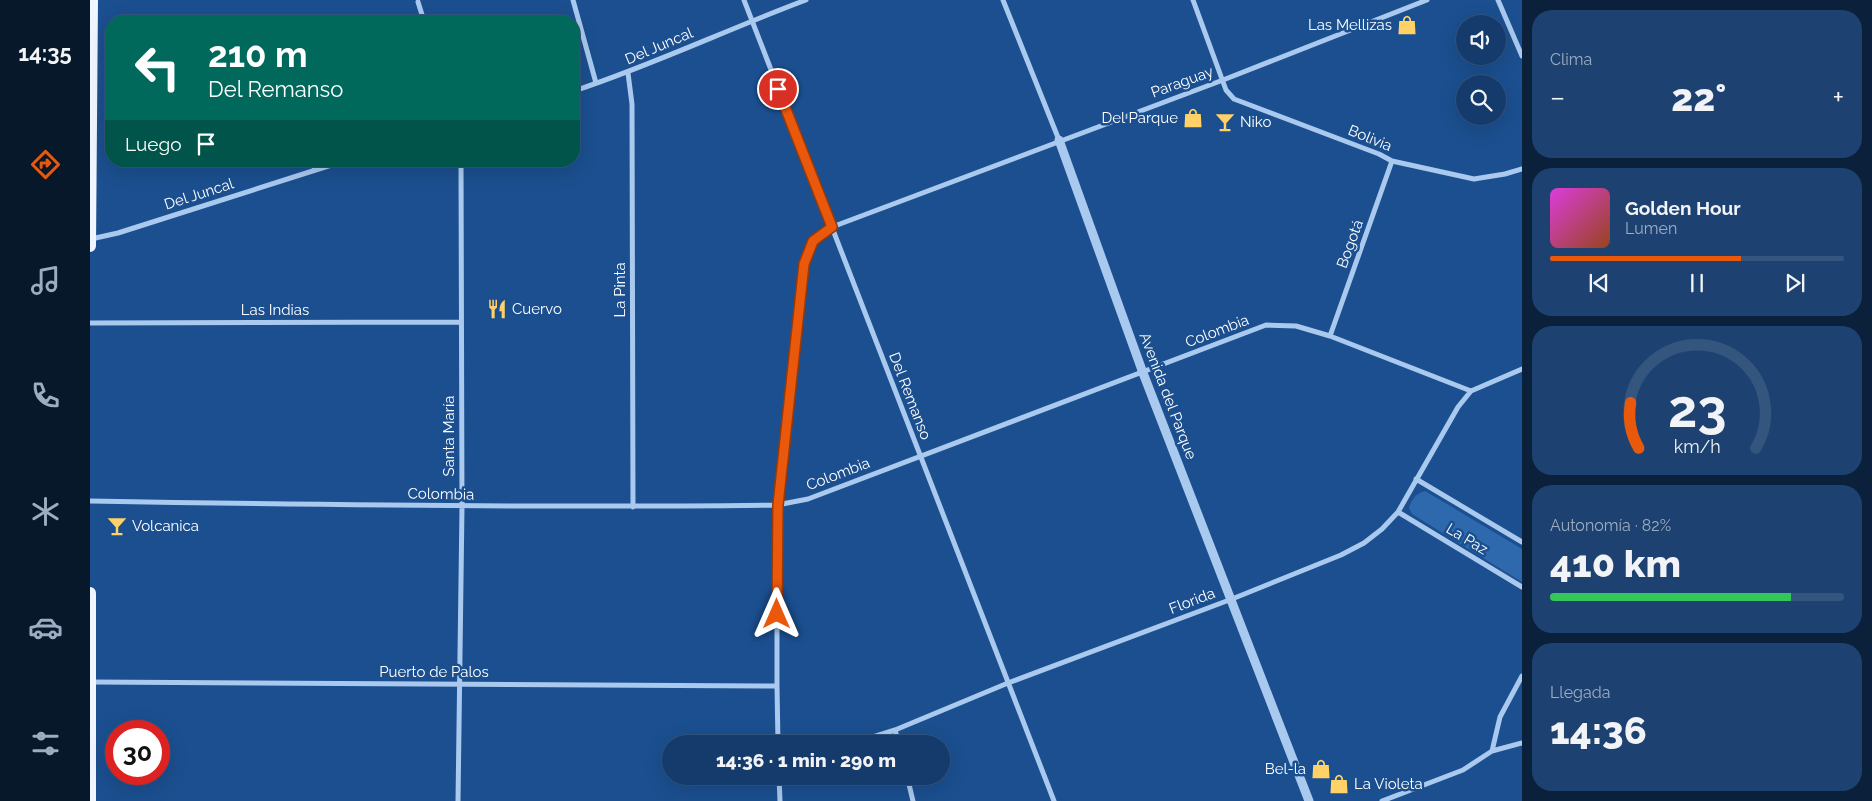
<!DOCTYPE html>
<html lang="es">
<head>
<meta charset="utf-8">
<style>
  :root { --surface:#143b6b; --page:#1d4271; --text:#f1f3f6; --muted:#9dadc1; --line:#33557e; --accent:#ea580c }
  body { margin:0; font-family:Raleway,sans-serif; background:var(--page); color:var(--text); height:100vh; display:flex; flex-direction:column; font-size:19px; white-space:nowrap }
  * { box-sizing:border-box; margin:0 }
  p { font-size:16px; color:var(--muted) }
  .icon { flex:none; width:28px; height:28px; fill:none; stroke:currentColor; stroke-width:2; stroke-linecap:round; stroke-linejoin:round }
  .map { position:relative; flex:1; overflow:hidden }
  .details { display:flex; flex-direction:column; gap:10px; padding:10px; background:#0b203b; width:350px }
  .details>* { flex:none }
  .top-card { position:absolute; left:15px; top:15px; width:475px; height:152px; border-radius:20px; box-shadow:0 5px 20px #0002,0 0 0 1px var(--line); background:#00695c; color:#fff; overflow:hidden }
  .buttons { position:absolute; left:1366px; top:15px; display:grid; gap:10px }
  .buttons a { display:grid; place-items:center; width:50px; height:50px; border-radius:50%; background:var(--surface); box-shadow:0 5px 20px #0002,0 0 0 1px var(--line); font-size:25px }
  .speed { position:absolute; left:15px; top:720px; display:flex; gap:10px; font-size:25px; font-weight:700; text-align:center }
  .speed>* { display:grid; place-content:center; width:65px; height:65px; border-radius:50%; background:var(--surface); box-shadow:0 5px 20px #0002,0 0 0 1px var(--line); line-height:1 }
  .speed .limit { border:8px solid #d22; background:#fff; color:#111 }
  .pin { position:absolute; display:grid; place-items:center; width:42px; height:42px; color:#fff; margin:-21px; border:2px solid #fff; border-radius:50%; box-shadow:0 1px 5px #0007 }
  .me { position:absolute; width:55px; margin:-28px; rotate:0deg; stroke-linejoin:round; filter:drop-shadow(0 0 4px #0008) }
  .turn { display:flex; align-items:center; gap:18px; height:105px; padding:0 20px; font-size:22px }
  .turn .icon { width:65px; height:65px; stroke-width:2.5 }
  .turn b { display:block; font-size:35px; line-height:42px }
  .then { display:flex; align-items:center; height:48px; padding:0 20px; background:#0003; gap:10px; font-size:19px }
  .big { font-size:38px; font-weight:800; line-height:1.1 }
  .details .card { flex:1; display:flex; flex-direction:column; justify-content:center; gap:8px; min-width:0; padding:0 18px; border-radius:20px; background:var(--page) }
  .details .dial { align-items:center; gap:0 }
  .dial svg { height:130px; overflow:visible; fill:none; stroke:var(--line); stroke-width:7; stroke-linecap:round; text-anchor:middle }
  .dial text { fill:var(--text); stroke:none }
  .song { display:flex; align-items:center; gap:15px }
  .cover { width:60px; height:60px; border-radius:8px; background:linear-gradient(135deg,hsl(300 70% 55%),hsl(20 70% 35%)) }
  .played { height:5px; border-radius:2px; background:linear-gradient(90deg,var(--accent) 65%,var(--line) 65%) }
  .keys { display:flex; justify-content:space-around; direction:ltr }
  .heat { display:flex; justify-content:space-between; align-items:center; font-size:28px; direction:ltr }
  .charge { height:8px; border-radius:4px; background:linear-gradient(90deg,#34c759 82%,var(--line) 0) }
  .trip { position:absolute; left:572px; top:735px; width:288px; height:50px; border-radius:25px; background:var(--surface); box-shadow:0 5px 20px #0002,0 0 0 1px var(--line); font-weight:800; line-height:50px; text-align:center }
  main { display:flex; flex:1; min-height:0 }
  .dock { display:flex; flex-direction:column; width:90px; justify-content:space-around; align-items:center; background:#08182b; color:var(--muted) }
  .dock .icon { width:35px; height:35px }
  .dock .on { color:var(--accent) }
  .dock b { font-size:22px; color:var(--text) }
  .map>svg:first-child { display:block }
  .green { fill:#2e69ad }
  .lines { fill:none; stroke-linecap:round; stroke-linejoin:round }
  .minor { stroke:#a9c9ee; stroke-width:5 }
  .tertiary { stroke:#a9c9ee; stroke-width:9 }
  .primary { stroke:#f0f6ff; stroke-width:12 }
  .route-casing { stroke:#983908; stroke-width:12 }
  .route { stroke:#ea580c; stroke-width:9 }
  .labels { text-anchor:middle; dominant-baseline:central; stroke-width:5; stroke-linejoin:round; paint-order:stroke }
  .poi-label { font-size:15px; fill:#fff; stroke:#1b4f8f; text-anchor:start }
  .street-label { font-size:15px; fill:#fff; stroke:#1b4f8f }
</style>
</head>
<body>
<main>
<nav class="dock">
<b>14:35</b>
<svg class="icon on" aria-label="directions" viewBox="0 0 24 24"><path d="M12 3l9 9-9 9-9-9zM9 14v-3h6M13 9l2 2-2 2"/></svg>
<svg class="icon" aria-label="music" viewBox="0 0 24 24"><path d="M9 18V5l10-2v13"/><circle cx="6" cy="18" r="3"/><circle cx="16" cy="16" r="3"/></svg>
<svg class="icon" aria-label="phone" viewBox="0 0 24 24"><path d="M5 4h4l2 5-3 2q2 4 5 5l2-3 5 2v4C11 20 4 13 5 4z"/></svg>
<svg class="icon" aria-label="climate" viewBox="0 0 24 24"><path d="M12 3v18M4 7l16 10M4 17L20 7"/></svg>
<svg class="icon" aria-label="car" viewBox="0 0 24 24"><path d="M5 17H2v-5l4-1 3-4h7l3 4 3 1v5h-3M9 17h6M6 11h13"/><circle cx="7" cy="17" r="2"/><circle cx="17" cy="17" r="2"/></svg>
<svg class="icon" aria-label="filters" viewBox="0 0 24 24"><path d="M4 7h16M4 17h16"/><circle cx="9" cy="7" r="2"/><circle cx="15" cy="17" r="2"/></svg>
</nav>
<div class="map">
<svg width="1432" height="801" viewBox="0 0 1432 801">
  <rect width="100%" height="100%" fill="#1b4f8f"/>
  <path class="green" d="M 1335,491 L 1432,549 L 1432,582 L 1322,514 L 1319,508 C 1322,499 1325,494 1335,491 Z"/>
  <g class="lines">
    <path class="minor" d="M 483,0 L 506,83
      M 654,0 L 964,801
      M 913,0 L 969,140
      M 1103,0 L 1136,90 L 1144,99 L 1289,154 L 1302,161 L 1384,179 L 1415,174 L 1432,169
      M 1408,0 L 1432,56
      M 328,2 L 334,21
      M 538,73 L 542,104 L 543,507
      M 484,91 C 563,65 638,29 716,0
      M 222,161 L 225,170
      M 1,239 L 28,233 L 254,161
      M 0,323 L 371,322
      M 1240,336 L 1302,161
      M 1326,479 L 1432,542
      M 0,501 C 229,505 458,508 687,505 L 718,499 L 1176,325 L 1206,326 L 1240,336 L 1381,391 L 1432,369
      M 1308,512 L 1432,587
      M 2,682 L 687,686
      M 805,730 L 809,744
      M 688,744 L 687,686 L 687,505 L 714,264 L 723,241 L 742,227 L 1133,80 L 1337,0
      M 761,744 L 805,730 L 918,683 L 1142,599 L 1251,555 L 1274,543 L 1292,529 L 1308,512 L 1368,407 L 1381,391
      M 1402,751 L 1410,717 L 1432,676
      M 689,776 L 690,801
      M 817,776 L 823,801
      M 368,801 L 372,507 L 371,161
      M 1292,801 L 1373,770 L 1402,751 L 1432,743"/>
    <path class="tertiary" d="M 969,140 L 1053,373 L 1219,801"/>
    <path class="primary" d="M 0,246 L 2,0
      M 0,593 L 0,801"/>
  </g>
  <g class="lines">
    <defs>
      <path id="route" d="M 687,614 L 688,505 L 714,264 L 723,241 L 742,227 L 688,89"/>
    </defs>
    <use href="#route" class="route-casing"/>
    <use href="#route" class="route"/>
  </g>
  <defs>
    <symbol id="shop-bare" viewBox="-9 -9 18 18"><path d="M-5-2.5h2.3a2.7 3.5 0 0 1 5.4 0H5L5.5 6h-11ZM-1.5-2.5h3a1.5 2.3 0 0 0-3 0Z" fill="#ffd166" stroke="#1b4f8f" stroke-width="2.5" paint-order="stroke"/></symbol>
    <symbol id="bar-bare" viewBox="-9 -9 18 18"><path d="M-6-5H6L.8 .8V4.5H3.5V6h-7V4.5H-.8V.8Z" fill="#ffd166" stroke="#1b4f8f" stroke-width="2.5" paint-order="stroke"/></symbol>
    <symbol id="restaurant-bare" viewBox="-9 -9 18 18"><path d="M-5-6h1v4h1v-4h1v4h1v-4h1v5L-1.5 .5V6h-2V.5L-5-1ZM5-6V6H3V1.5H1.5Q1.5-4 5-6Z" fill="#ffd166" stroke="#1b4f8f" stroke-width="2.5" paint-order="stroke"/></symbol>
  </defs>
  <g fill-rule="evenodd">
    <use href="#shop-bare" x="1303" y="11" width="28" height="28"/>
    <use href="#shop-bare" x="1089" y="104" width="28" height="28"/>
    <use href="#bar-bare" x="1121" y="108" width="28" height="28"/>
    <use href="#restaurant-bare" x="393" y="295" width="28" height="28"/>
    <use href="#bar-bare" x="13" y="512" width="28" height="28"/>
    <use href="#shop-bare" x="1217" y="755" width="28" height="28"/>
    <use href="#shop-bare" x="1235" y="770" width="28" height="28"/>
  </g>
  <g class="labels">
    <g class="poi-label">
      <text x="1302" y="25" text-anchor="end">Las Mellizas</text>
      <text x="1088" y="118" text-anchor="end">Del Parque</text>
      <text x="1150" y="122">Niko</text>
      <text x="422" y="309">Cuervo</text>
      <text x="42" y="526">Volcanica</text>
      <text x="1216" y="769" text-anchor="end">Bel-la</text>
      <text x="1264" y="784">La Violeta</text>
    </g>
    <g class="street-label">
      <text transform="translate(569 46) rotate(-23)">Del Juncal</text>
      <text transform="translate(1092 82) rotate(-20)">Paraguay</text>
      <text transform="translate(1280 138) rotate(22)">Bolivia</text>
      <text transform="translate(109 194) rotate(-18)">Del Juncal</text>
      <text transform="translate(1260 244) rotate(-70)">Bogotá</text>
      <text transform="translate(530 290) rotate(-90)">La Pinta</text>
      <text x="185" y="310">Las Indias</text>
      <text transform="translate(1127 331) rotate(-21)">Colombia</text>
      <text transform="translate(820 396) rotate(69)">Del Remanso</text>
      <text transform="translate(1078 396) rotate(69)">Avenida del Parque</text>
      <text transform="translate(359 436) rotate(-90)">Santa María</text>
      <text transform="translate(748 474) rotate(-21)">Colombia</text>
      <text transform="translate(351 494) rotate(1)">Colombia</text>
      <text transform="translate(1377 539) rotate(31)">La Paz</text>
      <text transform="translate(1102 601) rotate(-21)">Florida</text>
      <text x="344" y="672">Puerto de Palos</text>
    </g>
  </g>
</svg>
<div class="buttons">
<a><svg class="icon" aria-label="sound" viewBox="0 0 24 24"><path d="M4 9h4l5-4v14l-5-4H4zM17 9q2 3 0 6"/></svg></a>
<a><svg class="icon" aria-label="search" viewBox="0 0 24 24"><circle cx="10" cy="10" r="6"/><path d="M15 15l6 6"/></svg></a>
</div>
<div class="speed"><div class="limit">30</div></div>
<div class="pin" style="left:688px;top:89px;background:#d93025"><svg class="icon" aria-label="arrive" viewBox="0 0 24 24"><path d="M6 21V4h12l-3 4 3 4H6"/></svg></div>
<svg class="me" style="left:687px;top:614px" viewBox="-20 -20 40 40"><path d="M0-17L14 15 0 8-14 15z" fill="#ea580c" stroke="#fff" stroke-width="4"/></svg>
<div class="trip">14:36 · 1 min · 290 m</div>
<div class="top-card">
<div class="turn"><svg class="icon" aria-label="left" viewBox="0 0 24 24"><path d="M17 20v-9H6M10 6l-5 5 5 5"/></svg><div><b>210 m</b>Del Remanso</div></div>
<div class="then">Luego<svg class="icon" aria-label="arrive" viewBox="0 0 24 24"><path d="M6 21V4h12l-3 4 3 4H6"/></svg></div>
</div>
</div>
<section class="details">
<div class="card"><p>Clima</p>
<div class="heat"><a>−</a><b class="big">22°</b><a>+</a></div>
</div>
<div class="card">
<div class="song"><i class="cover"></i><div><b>Golden Hour</b><p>Lumen</p></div></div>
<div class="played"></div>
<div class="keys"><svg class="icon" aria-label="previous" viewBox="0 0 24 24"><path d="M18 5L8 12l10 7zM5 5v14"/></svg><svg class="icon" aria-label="pause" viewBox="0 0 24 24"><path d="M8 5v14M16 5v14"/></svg><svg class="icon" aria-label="next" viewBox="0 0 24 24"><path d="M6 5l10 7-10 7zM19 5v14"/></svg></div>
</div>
<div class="card dial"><svg viewBox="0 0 100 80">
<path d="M14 69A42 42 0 1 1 86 69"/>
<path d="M14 69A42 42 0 0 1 9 41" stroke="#ea580c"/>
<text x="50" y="56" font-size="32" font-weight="700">23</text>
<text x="50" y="72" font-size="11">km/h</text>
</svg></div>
<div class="card"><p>Autonomía · 82%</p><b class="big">410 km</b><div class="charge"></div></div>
<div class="card"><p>Llegada</p><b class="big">14:36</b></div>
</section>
</main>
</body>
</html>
